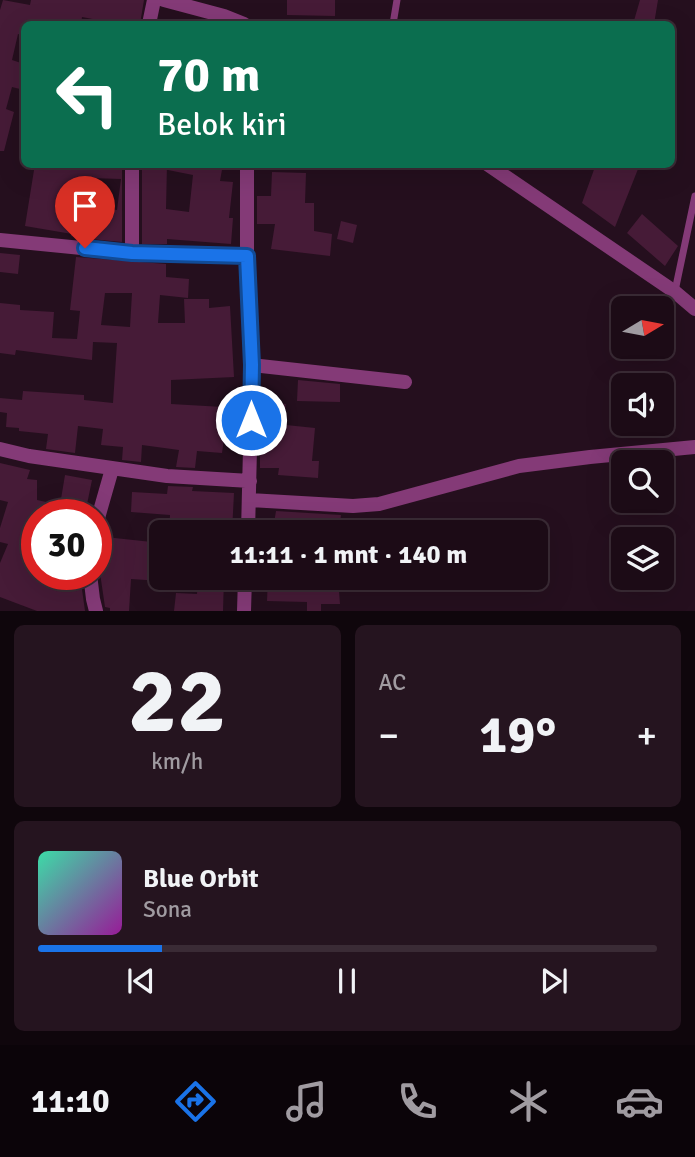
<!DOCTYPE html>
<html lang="id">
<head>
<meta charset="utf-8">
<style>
  :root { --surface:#1c0b16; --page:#25141f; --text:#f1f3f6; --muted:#a09ba1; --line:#3a2b35; --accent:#1a73e8 }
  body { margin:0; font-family:Signika,sans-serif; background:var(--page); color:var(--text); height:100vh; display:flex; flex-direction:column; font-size:26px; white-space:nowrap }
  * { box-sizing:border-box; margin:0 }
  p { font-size:23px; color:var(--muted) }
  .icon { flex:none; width:38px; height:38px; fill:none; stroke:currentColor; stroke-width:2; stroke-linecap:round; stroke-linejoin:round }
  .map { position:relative; height:611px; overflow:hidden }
  .side { display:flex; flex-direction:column; gap:14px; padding:14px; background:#0f060c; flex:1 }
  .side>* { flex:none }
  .top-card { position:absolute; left:21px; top:21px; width:654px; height:147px; border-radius:10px; box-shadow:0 7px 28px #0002,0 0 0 2px var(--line); background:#0b6e4f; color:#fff; overflow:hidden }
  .needle { width:46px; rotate:80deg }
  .tools { position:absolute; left:611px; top:296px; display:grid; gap:14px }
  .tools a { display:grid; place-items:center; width:63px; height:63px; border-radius:10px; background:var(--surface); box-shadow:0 7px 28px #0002,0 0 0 2px var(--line); font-size:35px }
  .speed { position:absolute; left:21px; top:499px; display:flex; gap:14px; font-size:35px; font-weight:700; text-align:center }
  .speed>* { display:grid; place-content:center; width:91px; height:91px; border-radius:50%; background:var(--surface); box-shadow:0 7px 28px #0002,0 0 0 2px var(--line); line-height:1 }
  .speed .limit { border:10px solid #d22; background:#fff; color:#111 }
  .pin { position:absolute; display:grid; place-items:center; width:60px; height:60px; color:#fff; margin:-72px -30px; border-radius:50% 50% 50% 0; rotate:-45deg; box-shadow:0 0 7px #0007 }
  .pin .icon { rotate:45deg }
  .me { position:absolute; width:77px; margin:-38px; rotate:0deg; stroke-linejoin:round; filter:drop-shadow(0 0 5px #0008) }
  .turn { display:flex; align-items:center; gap:24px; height:147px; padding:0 21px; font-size:32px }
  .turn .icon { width:91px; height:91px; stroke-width:2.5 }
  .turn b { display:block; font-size:49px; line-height:60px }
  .big { font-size:52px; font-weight:700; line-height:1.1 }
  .side .tile { flex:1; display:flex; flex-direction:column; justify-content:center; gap:10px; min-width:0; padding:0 24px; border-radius:10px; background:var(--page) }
  .side .dial { align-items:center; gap:0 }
  .dial b { font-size:91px; line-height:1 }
  .song { display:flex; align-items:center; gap:21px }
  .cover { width:84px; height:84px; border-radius:10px; background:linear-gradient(135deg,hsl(160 70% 55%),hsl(300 70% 35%)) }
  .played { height:7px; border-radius:4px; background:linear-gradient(90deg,var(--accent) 20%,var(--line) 20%) }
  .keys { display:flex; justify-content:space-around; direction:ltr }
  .heat { display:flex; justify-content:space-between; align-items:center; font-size:38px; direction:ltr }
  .side .tiles { flex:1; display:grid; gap:14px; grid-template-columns:1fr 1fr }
  .tile:last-child { grid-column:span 2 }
  .trip { position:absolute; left:149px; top:520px; width:399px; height:70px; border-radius:10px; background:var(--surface); box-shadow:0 7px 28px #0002,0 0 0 2px var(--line); font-weight:700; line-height:70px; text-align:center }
  .menu { display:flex; height:112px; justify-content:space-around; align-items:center; background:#0b0409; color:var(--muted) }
  .menu .icon { width:49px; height:49px }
  .menu .selected { color:var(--accent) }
  .menu b { font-size:32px; color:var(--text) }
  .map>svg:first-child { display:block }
  .building { fill:#461b37; fill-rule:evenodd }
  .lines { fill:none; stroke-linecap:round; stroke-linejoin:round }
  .lane { stroke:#843a77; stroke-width:7 }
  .street { stroke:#843a77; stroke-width:14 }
  .route-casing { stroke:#114b97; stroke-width:18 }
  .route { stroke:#1a73e8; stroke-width:12 }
</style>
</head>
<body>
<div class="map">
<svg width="695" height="611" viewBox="0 0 695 611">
  <rect width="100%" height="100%" fill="#250f1e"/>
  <path class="building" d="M 3,0 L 30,5 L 31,0 L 144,0 L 140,24 L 119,24 L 82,17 L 81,24 L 24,24 L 24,36 L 18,34 L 12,60 L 24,64 L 24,90 L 12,87 L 6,109 L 14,112 L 4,151 L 0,151 L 0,10 Z
    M 287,0 L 335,0 L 335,16 L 287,15 Z
    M 640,0 L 658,0 L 654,24 L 633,24 Z
    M 35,164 L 65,167 L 66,164 L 122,164 L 122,242 L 79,238 L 71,236 L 72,234 L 25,226 ZM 89,178 L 121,179 L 117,210 L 86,205 Z
    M 142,164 L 167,164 L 166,209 L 189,212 L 193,175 L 168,170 L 168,164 L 223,164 L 220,181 L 233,182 L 229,218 L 233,218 L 231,244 L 167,239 L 167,244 L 142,244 Z
    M 596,164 L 640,164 L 615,227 L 582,203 Z
    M 272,172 L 306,173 L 305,203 L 314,203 L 314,231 L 332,234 L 330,256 L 271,249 L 275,224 L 257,224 L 257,196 L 271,196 Z
    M 642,214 L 678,246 L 665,266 L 627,233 Z
    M 341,221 L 357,225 L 353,243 L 337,239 Z
    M 0,253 L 20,255 L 18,274 L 0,272 Z
    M 76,257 L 166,264 L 166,277 L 189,279 L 188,298 L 160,295 L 158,323 L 185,323 L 184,299 L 209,299 L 209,308 L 230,306 L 234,377 L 171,380 L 171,404 L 223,407 L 220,439 L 224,439 L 222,453 L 197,451 L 195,468 L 176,467 L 179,450 L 142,445 L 141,462 L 122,460 L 123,447 L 101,445 L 103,429 L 78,426 L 75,453 L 46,449 L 48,434 L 19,431 L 19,428 L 6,427 L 7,413 L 0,412 L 0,398 L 22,400 L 23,391 L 84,395 L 84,400 L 113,403 L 117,343 L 93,342 L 92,360 L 16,350 L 15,355 L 0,353 L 0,303 L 20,305 L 20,310 L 54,312 L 52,338 L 77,339 L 80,311 L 70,310 ZM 105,293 L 132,293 L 130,327 L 101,325 Z
    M 298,380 L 340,384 L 340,402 L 297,401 Z
    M 263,401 L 286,404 L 283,424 L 286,425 L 315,428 L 312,461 L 319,461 L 318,478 L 278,475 L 279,468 L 260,468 L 260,434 L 264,414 L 262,413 Z
    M 0,463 L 30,470 L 27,479 L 37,480 L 37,500 L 60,505 L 65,475 L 92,480 L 85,514 L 37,514 L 37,574 L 80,575 L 85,611 L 37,611 L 0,597 L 0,563 L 8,544 L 0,542 L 0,528 L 8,502 L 0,500 Z
    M 168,486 L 193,487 L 192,491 L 234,493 L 232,532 L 169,532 L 170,515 L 131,512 L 132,492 L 167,494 Z
    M 276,511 L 341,515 L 339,532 L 291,532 L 273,529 Z
    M 96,536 L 161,543 L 161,581 L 131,579 L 129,611 L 110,611 L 110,608 L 105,607 L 100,573 L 96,567 Z
    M 198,578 L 224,578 L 223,611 L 174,611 L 176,593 L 197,594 Z
    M 268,578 L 338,578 L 340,604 L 321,604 L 321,611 L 307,611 L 307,602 L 267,601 Z"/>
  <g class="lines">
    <path class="lane" d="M 393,24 L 397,0
      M 675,291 L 695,196"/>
    <path class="street" d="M 164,0 L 224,16 L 244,24
      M 149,24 L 154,0
      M 132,164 L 132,253
      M 247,164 L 247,256 L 252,365 L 248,532
      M 487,164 L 675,292 L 695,309
      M 0,240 L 132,253 L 247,256
      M 252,365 L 405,382
      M 0,449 L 29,456 L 167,476 L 250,481
      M 249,500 L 353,506 L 379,504 L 519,466 L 590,457 L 695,447
      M 96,525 L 112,469
      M 90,574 L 93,599 L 96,611
      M 244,611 L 245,578"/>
  </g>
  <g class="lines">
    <defs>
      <path id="route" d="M 85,248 L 132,253 L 247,256 L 252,365 L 251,420"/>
    </defs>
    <use href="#route" class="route-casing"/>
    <use href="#route" class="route"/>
  </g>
</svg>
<div class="tools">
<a><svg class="needle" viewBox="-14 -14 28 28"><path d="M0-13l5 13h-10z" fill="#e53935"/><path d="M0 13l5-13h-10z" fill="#a09ba1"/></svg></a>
<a><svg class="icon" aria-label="sound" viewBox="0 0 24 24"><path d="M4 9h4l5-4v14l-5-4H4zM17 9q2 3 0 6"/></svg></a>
<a><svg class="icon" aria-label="search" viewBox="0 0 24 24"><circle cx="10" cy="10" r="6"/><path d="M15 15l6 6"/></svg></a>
<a><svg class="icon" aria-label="layers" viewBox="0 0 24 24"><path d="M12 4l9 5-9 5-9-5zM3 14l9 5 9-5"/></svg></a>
</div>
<div class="speed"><div class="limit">30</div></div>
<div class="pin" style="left:85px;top:248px;background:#d93025"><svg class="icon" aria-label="arrive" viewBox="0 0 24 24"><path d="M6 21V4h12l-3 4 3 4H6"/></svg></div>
<svg class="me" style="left:251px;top:420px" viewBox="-20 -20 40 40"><circle r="17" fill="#1a73e8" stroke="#fff" stroke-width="3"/><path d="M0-11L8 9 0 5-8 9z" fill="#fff"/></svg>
<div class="trip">11:11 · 1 mnt · 140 m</div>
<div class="top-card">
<div class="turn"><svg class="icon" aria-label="left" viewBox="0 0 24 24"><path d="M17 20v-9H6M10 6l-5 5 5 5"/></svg><div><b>70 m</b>Belok kiri</div></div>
</div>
</div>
<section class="side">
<div class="tiles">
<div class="tile dial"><b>22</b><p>km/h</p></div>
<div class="tile"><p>AC</p>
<div class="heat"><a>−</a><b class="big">19°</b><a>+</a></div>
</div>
<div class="tile">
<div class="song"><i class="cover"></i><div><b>Blue Orbit</b><p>Sona</p></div></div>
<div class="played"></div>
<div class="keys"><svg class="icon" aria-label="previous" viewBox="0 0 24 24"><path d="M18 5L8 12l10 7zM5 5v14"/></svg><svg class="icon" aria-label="pause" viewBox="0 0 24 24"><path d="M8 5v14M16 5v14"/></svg><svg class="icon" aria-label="next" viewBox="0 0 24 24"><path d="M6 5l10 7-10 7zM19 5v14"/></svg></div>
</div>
</div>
</section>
<nav class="menu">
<b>11:10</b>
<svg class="icon selected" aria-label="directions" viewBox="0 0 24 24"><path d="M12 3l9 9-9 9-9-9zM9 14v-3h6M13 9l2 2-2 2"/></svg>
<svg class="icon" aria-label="music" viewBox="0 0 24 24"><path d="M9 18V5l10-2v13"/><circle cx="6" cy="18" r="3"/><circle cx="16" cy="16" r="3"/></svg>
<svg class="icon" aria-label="phone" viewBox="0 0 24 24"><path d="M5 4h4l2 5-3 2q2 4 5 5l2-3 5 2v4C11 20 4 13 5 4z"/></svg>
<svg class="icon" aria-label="climate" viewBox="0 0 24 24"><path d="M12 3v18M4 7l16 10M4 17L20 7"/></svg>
<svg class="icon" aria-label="car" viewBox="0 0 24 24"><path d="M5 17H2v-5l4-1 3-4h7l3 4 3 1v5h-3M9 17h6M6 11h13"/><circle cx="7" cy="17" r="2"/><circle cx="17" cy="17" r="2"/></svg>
</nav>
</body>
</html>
